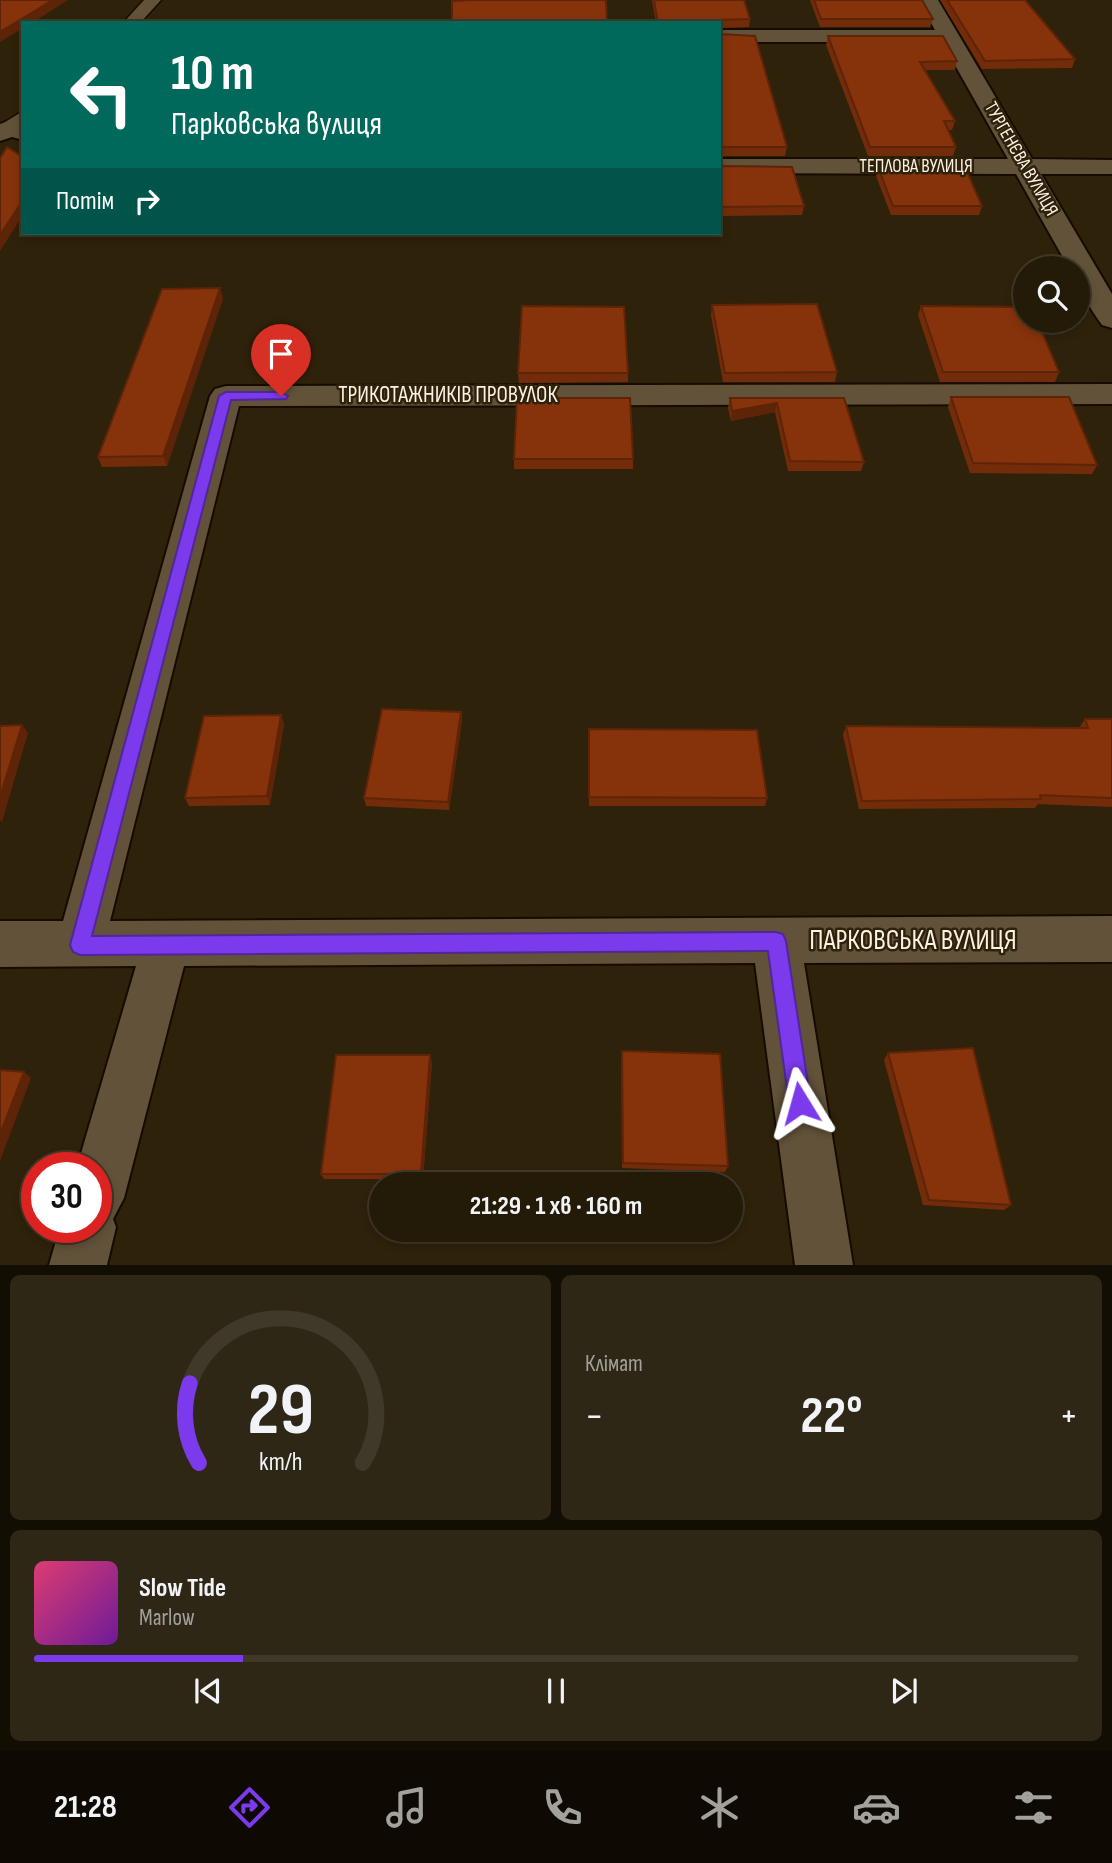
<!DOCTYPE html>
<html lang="uk">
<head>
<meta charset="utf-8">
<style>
  :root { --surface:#231a08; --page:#2f2716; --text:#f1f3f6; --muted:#a3a19c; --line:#403829; --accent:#7c3aed }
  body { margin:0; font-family:"Sofia Sans Condensed",sans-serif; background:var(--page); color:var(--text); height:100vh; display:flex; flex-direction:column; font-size:26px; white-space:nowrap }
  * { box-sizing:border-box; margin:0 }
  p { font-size:23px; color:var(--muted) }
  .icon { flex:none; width:38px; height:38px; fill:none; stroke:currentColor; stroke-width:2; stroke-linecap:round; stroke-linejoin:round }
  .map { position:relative; height:1265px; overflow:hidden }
  .drawer { display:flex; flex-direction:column; gap:10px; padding:10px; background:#130e04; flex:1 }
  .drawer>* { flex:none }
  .top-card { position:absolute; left:21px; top:21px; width:700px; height:214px; border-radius:0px; box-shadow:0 4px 10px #0003,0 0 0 2px var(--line); background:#00695c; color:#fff; overflow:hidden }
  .buttons { position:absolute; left:1013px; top:256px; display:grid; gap:14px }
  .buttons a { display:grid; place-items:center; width:77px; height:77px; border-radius:50%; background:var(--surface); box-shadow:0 4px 10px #0003,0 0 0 2px var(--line); font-size:35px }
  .speed { position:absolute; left:21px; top:1152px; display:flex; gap:14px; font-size:35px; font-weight:700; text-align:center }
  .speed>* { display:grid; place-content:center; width:91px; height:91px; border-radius:50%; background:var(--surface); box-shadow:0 4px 10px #0003,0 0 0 2px var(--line); line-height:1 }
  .speed .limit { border:10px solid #d22; background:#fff; color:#111 }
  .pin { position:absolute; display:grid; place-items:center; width:60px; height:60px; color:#fff; margin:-72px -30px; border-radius:50% 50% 50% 0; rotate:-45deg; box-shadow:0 0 7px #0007 }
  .pin .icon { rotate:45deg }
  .me { position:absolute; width:77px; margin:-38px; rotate:352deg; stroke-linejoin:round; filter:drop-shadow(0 0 5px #0008) }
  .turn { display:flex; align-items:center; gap:24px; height:147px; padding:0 35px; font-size:32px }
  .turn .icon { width:91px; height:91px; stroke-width:2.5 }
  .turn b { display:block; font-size:49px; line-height:60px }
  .then { display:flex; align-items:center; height:66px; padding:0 35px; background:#0003; gap:14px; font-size:26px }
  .big { font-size:52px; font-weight:700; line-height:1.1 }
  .drawer .widget { flex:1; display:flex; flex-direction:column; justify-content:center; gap:10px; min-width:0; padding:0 24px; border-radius:10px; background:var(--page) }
  .drawer .dial { align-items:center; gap:0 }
  .dial svg { height:182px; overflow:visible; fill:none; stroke:var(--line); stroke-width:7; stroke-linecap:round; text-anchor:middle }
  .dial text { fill:var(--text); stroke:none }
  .song { display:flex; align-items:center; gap:21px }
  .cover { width:84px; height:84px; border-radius:10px; background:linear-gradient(135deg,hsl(340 70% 55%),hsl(280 70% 35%)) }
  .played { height:7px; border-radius:4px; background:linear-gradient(90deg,var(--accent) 20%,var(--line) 20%) }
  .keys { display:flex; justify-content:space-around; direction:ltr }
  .heat { display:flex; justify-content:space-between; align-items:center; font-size:38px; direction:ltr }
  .drawer .tiles { flex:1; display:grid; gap:10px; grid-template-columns:1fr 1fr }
  .widget:last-child { grid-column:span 2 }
  .trip { position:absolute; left:369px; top:1172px; width:374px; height:70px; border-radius:35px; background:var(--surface); box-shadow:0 4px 10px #0003,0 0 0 2px var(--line); font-weight:700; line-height:70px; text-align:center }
  .dock { display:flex; height:112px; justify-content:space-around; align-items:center; background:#0e0a03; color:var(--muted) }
  .dock .icon { width:49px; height:49px }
  .dock .selected { color:var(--accent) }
  .dock b { font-size:32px; color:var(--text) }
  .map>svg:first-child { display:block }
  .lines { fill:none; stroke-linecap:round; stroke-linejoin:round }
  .lane-casing { stroke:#170b00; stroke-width:3 }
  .street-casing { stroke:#170b00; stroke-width:4 }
  .lane { fill:#615239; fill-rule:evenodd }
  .street { fill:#615239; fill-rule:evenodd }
  .wall { fill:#732c0a }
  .shaded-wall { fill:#5e2408 }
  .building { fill:#86330c; stroke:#5e2408; stroke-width:2 }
  .route { fill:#7c3aed; stroke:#51269a; stroke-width:2 }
  .labels { text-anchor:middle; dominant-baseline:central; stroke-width:5; stroke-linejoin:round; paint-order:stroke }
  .far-street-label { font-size:19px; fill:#fbf2e4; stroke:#2f220a }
  .street-label { font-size:23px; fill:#fbf2e4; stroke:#2f220a }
  .near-street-label { font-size:28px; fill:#fbf2e4; stroke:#2f220a }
</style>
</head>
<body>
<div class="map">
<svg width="1112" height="1265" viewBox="0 0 1112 1265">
  <rect width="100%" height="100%" fill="#2f220a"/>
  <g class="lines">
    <defs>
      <path id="lane" d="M 144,0 L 161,0 L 140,23 L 123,23 Z
        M 23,111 L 23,126 L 16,132 L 2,132 L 2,124 Z"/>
      <path id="street" d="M 918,0 L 938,0 L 1032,159 L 1112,160 L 1112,174 L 1041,174 L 1112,294 L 1112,328 L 1102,325 C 1089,307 1078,289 1078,268 L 1069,268 L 1016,174 L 719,173 L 719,159 L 1008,159 L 942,42 L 719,42 L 719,30 L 935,30 Z
        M 9,121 L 23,125 L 23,140 L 12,137 L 0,141 L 0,124 Z
        M 1112,384 L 1112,404 L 239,406 L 110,921 L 1112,916 L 1112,962 L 804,963 L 853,1265 L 795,1265 L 755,963 L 184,966 L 124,1198 L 113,1219 L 116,1227 L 107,1265 L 49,1265 L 60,1227 L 96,1227 L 96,1167 L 77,1167 L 136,966 L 0,967 L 0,921 L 63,921 L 210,396 L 215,389 L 226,386 Z"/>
    </defs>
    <use href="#lane" class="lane-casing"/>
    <use href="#street" class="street-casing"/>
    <use href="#lane" class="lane"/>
    <use href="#street" class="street"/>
  </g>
  <path class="wall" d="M 652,0 L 744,0 L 750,19 L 749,27 L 719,28 L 719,23 L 656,23 Z
    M 810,0 L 922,0 L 933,19 L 930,27 L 820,27 Z
    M 940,0 L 1025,0 L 1075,59 L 1072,68 L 982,69 Z
    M 719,34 L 787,147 L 785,156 L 719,156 Z
    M 828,36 L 957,61 L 955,70 L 925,70 L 955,121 L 952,130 L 948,130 L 956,147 L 953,156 L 868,156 L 826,45 Z
    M 719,166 L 804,206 L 802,215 L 719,216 Z
    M 878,167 L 982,206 L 979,215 L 891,215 L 876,176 Z
    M 174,233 L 224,233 L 223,235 L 174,235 Z
    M 223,298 L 167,466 L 102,467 L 98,457 Z
    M 712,305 L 837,372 L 835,382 L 723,382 L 711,315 Z
    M 921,306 L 1059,372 L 1055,382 L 940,382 L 918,315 Z
    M 518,373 L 628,373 L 628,382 L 519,383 Z
    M 951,397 L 1097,465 L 1092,474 L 970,473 L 948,407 Z
    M 730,398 L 844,398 L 864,462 L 861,471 L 788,471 L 775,412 L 731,421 L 728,408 Z
    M 514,459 L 633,459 L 633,469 L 514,469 Z
    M 461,712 L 462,721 L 449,810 L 366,806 L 364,798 Z
    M 1085,719 L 1112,719 L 1112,807 L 1038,804 L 1035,808 L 859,809 L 843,735 L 846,726 L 1079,728 Z
    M 284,724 L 270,805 L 189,806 L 185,798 Z
    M 588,738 L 767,798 L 765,806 L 589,806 Z
    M 622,1051 L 728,1166 L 725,1172 L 622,1168 L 621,1058 Z
    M 888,1053 L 1011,1205 L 1004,1210 L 923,1205 L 884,1060 Z
    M 432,1062 L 423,1179 L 324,1179 L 321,1174 Z"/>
  <path class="shaded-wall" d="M 53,0 L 68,0 L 32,23 L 23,23 L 23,28 L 0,42 L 0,32 Z
    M 23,200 L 23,215 L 0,251 L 0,235 Z
    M 220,288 L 223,298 L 167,466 L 163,456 Z
    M 777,403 L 775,412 L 731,421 L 732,411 Z
    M 461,712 L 462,721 L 449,810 L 448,802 Z
    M 281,715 L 284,724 L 270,805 L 267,796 Z
    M 22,725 L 28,733 L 2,822 L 0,820 L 0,797 Z
    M 430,1055 L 432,1062 L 423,1179 L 421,1174 Z
    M 24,1072 L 31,1078 L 0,1161 L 0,1134 Z"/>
  <path class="building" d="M 0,0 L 53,0 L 0,32 Z
    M 475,0 L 606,0 L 607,23 L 452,23 L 452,1 Z
    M 654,0 L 744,0 L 750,19 L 718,20 L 718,23 L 658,23 Z
    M 814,0 L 922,0 L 933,19 L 821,19 Z
    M 947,0 L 1025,0 L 1075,59 L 985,61 Z
    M 719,34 L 755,36 L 787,147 L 720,147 L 719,153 Z
    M 828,36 L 943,36 L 957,61 L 920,62 L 955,121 L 944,121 L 956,147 L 870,147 Z
    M 7,147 L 23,157 L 23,200 L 0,235 L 0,158 Z
    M 719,166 L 792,167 L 804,206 L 719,207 Z
    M 878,167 L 965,167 L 982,206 L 893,206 Z
    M 220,288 L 163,456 L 98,457 L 162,289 Z
    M 817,304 L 837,372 L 725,373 L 712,305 Z
    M 522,306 L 624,307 L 628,373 L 518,373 Z
    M 921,306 L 1026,307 L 1026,320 L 1037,320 L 1059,372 L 943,372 Z
    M 951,397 L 1069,397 L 1097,465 L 973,463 Z
    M 517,398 L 630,398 L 633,459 L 514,459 Z
    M 730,398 L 844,398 L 864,462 L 790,461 L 777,403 L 732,411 Z
    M 382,709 L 461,712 L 448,802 L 364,798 Z
    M 281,715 L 267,796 L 185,798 L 204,716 Z
    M 1085,719 L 1112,719 L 1112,798 L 1040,795 L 1041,799 L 862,801 L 846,726 L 1088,728 Z
    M 22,725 L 0,797 L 0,726 Z
    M 589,729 L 757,730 L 767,798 L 589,797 Z
    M 973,1048 L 1011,1205 L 929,1200 L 888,1053 Z
    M 622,1051 L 720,1054 L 728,1166 L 623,1163 Z
    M 336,1055 L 430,1055 L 421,1174 L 321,1174 Z
    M 0,1070 L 24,1072 L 0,1134 Z"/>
  <path class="route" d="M 281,392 L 288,396 L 286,399 L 231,400 L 92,936 L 776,932 L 783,934 L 786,941 L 811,1103 L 808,1111 L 800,1114 L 793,1111 L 789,1103 L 768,951 L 80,955 L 73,952 L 70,945 L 219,396 L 226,392 Z"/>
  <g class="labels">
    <g class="far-street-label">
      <text transform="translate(1021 159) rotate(60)">ТУРГЕНЄВА ВУЛИЦЯ</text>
      <text x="916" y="166">ТЕПЛОВА ВУЛИЦЯ</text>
    </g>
    <g class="street-label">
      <text x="448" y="395">ТРИКОТАЖНИКІВ ПРОВУЛОК</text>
    </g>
    <g class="near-street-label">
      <text x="913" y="940">ПАРКОВСЬКА ВУЛИЦЯ</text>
    </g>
  </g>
</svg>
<div class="buttons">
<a><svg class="icon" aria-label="search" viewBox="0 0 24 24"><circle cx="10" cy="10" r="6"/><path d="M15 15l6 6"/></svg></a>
</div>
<div class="speed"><div class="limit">30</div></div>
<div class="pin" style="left:281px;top:396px;background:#d93025"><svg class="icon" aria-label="arrive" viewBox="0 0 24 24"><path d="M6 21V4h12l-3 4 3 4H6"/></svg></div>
<svg class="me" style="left:800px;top:1103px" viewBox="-20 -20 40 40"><path d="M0-17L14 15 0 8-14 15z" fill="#7c3aed" stroke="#fff" stroke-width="4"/></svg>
<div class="trip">21:29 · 1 хв · 160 m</div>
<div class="top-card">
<div class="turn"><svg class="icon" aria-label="left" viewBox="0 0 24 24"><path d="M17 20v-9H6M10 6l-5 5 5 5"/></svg><div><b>10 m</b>Парковська вулиця</div></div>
<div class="then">Потім<svg class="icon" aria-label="right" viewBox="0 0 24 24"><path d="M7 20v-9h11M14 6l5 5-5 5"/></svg></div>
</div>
</div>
<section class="drawer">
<div class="tiles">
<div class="widget dial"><svg viewBox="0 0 100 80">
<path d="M14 69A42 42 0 1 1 86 69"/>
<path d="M14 69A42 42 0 0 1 10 34" stroke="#7c3aed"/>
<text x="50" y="56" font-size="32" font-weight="700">29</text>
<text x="50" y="72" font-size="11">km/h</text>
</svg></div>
<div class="widget"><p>Клімат</p>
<div class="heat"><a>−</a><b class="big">22°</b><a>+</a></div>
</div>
<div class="widget">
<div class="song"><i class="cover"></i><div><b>Slow Tide</b><p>Marlow</p></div></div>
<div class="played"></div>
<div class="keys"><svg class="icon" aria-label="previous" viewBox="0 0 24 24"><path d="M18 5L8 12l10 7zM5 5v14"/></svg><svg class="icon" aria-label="pause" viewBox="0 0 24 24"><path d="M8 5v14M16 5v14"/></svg><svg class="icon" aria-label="next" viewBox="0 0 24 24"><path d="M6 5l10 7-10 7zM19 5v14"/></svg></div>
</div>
</div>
</section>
<nav class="dock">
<b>21:28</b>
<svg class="icon selected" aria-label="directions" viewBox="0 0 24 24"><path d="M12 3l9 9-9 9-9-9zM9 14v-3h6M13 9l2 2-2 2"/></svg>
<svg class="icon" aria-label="music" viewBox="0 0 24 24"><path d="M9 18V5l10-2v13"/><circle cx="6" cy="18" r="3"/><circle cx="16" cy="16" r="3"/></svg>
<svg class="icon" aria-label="phone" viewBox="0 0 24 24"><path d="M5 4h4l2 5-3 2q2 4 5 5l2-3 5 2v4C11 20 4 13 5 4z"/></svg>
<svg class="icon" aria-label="climate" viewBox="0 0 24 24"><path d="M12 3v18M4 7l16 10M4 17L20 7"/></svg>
<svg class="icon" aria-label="car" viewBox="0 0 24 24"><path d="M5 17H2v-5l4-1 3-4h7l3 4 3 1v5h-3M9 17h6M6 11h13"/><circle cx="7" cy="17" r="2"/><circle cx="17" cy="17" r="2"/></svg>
<svg class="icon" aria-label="filters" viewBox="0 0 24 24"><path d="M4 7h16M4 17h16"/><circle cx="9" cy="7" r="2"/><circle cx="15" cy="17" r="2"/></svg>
</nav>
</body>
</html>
